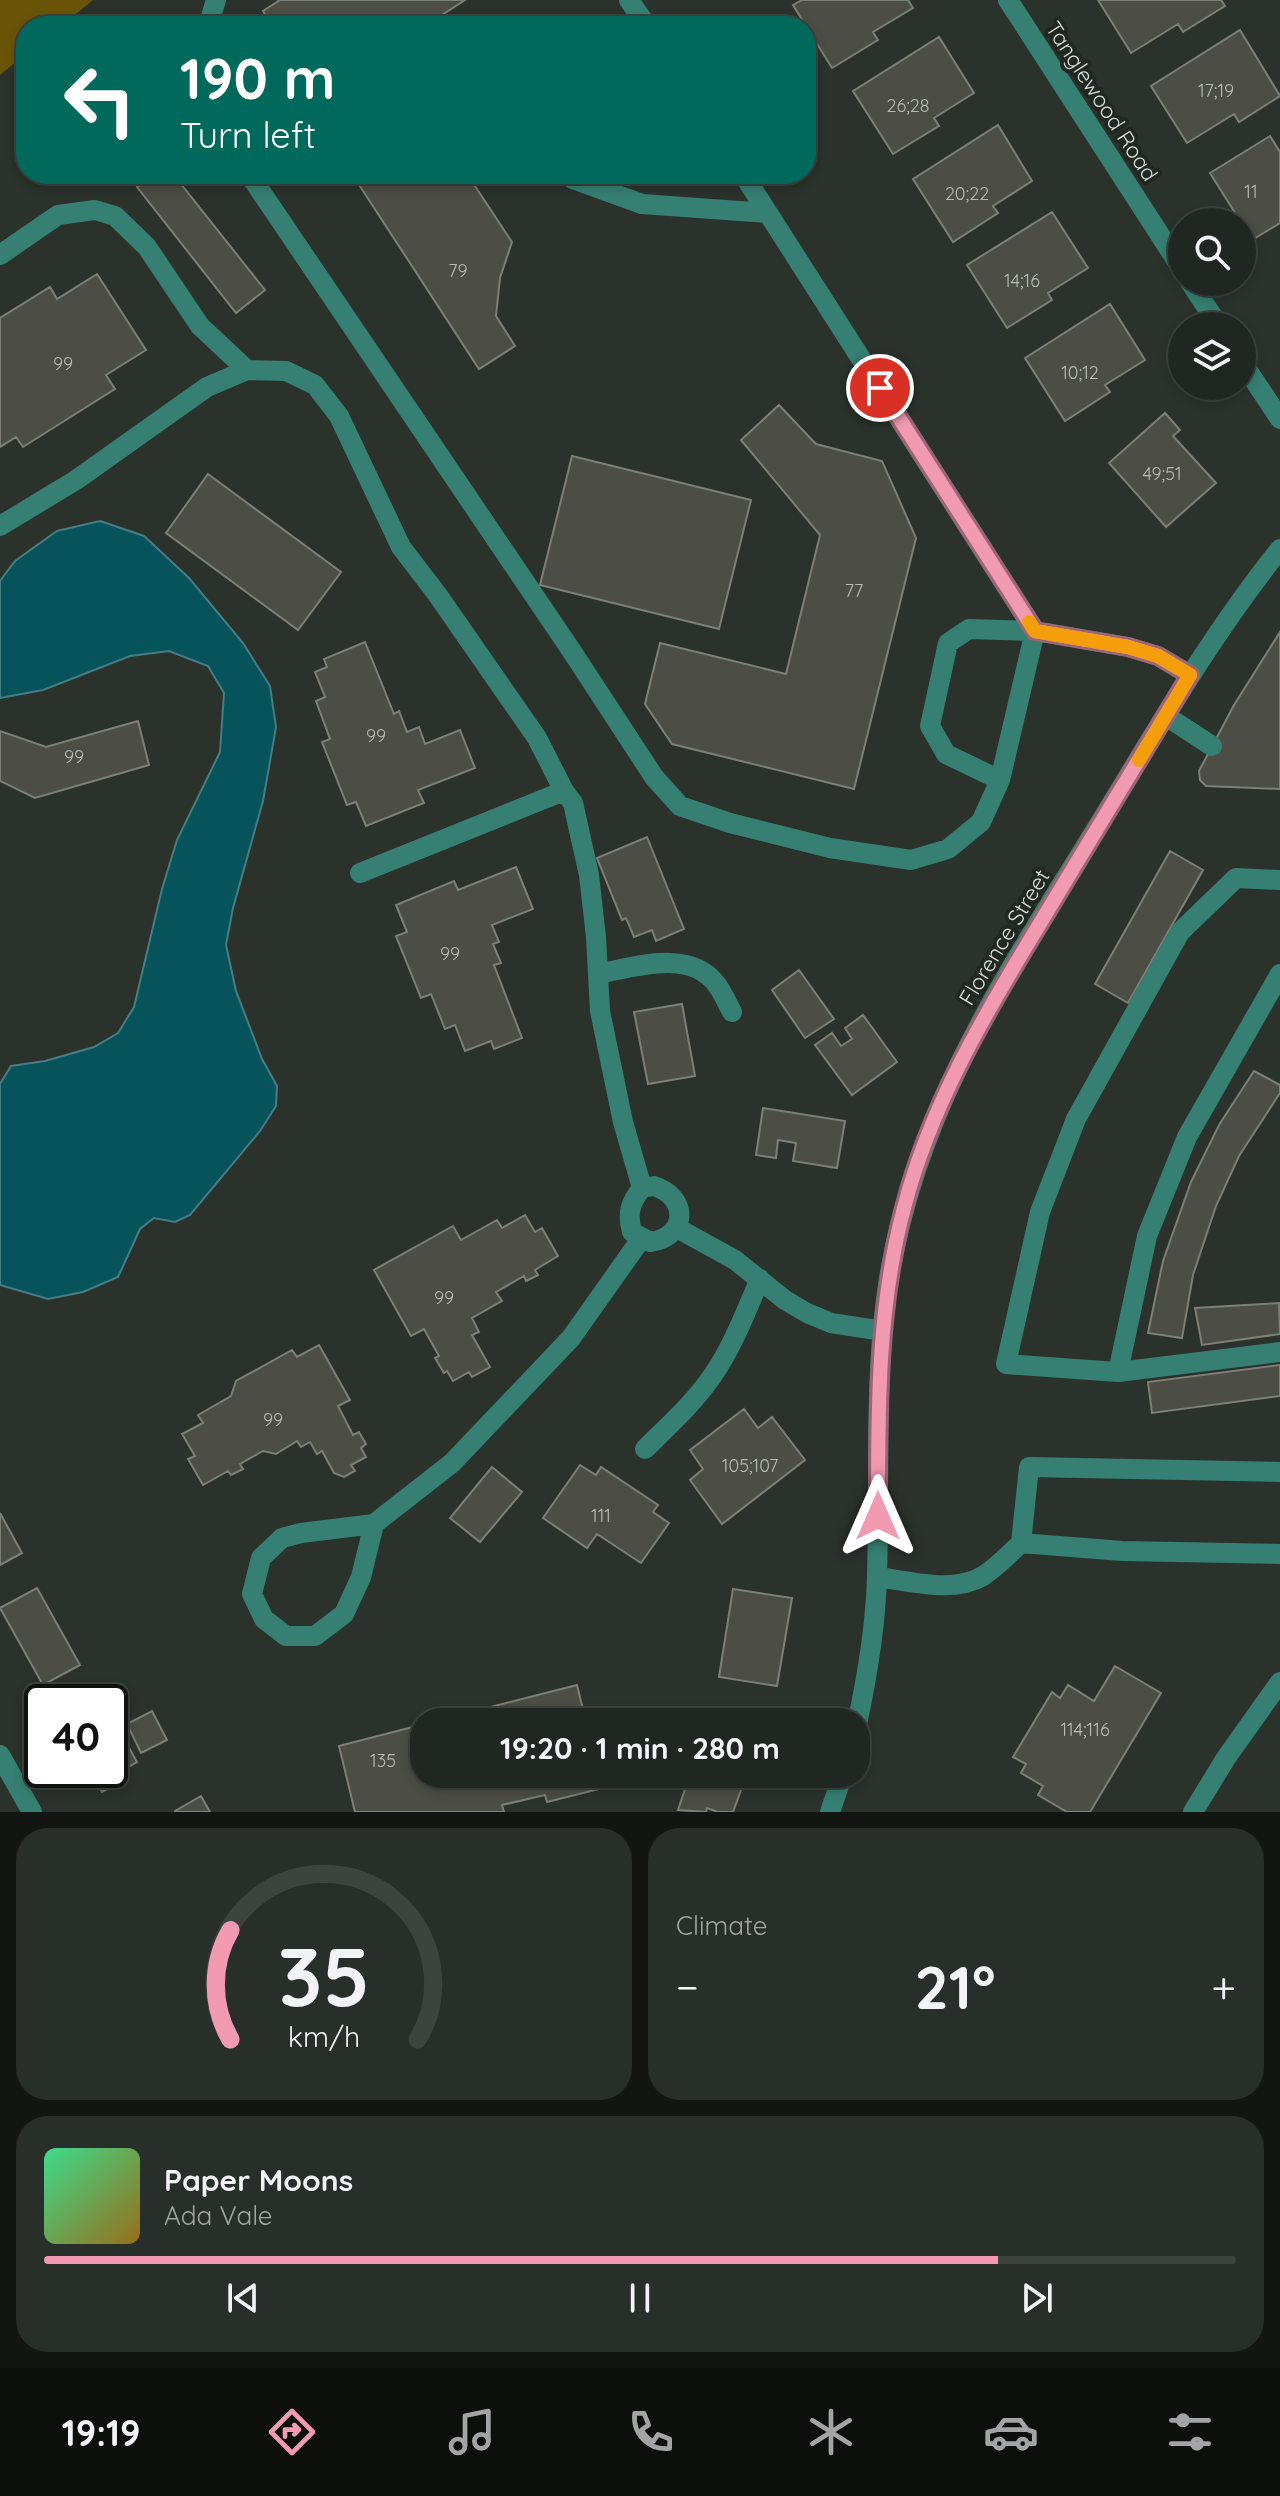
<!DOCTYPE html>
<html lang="en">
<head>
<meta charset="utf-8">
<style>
  :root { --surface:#202621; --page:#282e2a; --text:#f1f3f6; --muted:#a2a5a5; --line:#3d433f; --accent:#f19ab2 }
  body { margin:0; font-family:Quicksand,sans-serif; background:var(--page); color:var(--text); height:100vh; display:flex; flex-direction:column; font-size:30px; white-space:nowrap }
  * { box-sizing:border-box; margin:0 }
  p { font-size:26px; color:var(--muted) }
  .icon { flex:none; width:44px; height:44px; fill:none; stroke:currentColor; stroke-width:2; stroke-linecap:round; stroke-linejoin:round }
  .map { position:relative; height:1812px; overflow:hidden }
  .sheet { display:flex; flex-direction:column; gap:16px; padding:16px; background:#121512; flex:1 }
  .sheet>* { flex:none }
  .guide { position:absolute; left:16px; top:16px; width:800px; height:168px; border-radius:32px; box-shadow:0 4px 12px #0003,0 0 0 2px var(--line); background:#00695c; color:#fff; overflow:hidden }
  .tools { position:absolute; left:1168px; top:208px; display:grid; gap:16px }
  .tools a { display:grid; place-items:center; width:88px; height:88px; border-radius:50%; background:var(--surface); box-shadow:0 4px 12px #0003,0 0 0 2px var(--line); font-size:40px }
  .speed { position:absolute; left:24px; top:1684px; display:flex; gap:16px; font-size:40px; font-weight:700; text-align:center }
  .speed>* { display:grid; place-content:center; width:104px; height:104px; border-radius:50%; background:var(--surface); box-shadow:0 4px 12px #0003,0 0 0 2px var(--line); line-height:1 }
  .speed .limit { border:4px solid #111; border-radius:12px; background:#fff; color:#111 }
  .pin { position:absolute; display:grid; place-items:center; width:68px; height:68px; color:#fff; margin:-34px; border:4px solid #fff; border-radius:50%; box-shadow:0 2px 8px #0007 }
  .me { position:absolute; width:88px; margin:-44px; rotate:0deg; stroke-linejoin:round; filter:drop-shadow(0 0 6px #0008) }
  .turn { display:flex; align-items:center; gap:28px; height:168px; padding:0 32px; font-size:36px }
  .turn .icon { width:104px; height:104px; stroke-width:2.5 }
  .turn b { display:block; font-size:56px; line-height:68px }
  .big { font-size:60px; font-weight:800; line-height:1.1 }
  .sheet .card { flex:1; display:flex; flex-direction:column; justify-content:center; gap:12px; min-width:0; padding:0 28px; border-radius:32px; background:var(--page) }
  .sheet .dial { align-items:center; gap:0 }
  .dial svg { height:208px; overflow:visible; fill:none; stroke:var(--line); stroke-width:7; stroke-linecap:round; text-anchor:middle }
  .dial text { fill:var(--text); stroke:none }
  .song { display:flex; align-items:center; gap:24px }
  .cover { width:96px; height:96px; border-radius:12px; background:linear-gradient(135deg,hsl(150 70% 55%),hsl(40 70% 35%)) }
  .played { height:8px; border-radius:4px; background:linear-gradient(90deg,var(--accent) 80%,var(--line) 80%) }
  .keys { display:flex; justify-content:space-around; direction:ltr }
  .heat { display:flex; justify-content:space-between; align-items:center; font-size:44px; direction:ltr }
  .sheet .tiles { flex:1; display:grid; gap:16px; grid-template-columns:1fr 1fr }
  .card:last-child { grid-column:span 2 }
  .trip { position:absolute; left:410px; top:1708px; width:460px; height:80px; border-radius:32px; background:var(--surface); box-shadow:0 4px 12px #0003,0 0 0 2px var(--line); font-weight:800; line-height:80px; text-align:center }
  .tabs { display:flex; height:128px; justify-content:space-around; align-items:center; background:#0d0f0d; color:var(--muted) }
  .tabs .icon { width:56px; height:56px }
  .tabs .current { color:var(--accent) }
  .tabs b { font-size:36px; color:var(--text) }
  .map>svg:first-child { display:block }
  .forest { fill:#6a5407 }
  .water { fill:#06535c; stroke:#457d82; stroke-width:2 }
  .building { fill:#4c4e45; stroke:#7c7f75; stroke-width:2 }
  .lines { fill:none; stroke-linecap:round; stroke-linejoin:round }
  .minor { stroke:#358072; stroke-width:20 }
  .route-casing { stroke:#9d6474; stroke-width:20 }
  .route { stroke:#f19ab2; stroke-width:14 }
  .slow { stroke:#f59e0b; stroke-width:14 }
  .labels { text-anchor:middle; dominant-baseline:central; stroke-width:8; stroke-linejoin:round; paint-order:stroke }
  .number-label { font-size:18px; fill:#b6bab5 }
  .street-label { font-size:22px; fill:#d9deda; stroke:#212822 }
</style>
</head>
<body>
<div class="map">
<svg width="1280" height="1812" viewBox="0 0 1280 1812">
  <rect width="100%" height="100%" fill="#2b322c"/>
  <path class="forest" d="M 0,0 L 93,0 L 61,26 L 26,26 L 26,54 L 0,75 Z"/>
  <path class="water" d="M 100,521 L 144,536 L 189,578 L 243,643 L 270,686 L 276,727 L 263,801 L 233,908 L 226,945 L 236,991 L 262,1059 L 277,1086 L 276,1106 L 260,1131 L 190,1215 L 175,1222 L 154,1218 L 140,1229 L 118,1277 L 83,1292 L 48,1299 L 0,1285 L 0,1084 L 11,1066 L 45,1061 L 94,1047 L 118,1033 L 134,1007 L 162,889 L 177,840 L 220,752 L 224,693 L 208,666 L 169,651 L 130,656 L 43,690 L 0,698 L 0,581 L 15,561 L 57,531 Z"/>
  <path class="building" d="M 280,0 L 465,0 L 425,26 L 272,26 L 263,11 Z
    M 802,0 L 908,0 L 913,8 L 873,32 L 878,40 L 832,68 L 793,5 Z
    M 1098,0 L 1221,0 L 1225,6 L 1183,32 L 1178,24 L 1131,53 Z
    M 1240,30 L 1280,96 L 1239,122 L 1234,114 L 1187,143 L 1151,86 Z
    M 939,37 L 974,93 L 934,118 L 939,126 L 893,154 L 853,91 Z
    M 998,125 L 1032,181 L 993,206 L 998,213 L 953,242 L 913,179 Z
    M 1270,136 L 1280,152 L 1280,223 L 1252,240 L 1210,173 Z
    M 154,174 L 173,174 L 265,290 L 236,313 L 137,187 Z
    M 352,174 L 467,174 L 512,242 L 500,278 L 496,316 L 515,346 L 479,369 Z
    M 1052,212 L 1088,268 L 1048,293 L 1052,300 L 1007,328 L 967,265 Z
    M 97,274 L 146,350 L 106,375 L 115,389 L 23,447 L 16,437 L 0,447 L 0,318 L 50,287 L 57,299 Z
    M 1110,304 L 1145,360 L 1105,385 L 1110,392 L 1065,421 L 1025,358 Z
    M 779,405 L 816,444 L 882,461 L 916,538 L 854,789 L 672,744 L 645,704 L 660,643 L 786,674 L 820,535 L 741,440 Z
    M 1165,413 L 1180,430 L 1173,436 L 1216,483 L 1166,527 L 1109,463 Z
    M 572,456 L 751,500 L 719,629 L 540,585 Z
    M 208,474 L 341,572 L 298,630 L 166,533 Z
    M 1280,632 L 1280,789 L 1206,786 L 1200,780 L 1199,771 L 1234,705 Z
    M 365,642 L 394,714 L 399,711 L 407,732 L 419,727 L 425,744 L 460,730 L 475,768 L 418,790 L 424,803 L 366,826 L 356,802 L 347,805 L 322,742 L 330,739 L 316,701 L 325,697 L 315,672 L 327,667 L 324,659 Z
    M 138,721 L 149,765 L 35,798 L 0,781 L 0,731 L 46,747 Z
    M 647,837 L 684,929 L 656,941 L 652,930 L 634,937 L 626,918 L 622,920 L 597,858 Z
    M 1170,851 L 1203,870 L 1128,1003 L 1095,984 Z
    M 516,867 L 533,909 L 492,925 L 499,942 L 493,944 L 501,963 L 494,965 L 522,1038 L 494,1049 L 491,1041 L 465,1051 L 455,1025 L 445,1029 L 431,994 L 421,998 L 396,936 L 407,932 L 396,905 L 454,881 L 458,890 Z
    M 799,970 L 834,1019 L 805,1038 L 772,990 Z
    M 682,1004 L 695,1076 L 648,1084 L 634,1012 Z
    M 863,1015 L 897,1062 L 852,1095 L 815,1045 L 832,1033 L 841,1046 L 852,1039 L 845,1028 Z
    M 1254,1071 L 1280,1085 L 1280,1093 L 1239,1156 L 1216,1206 L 1193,1275 L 1182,1338 L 1148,1333 L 1163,1261 L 1191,1182 L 1219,1125 Z
    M 763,1108 L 845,1121 L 837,1168 L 793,1161 L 796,1143 L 778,1140 L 776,1158 L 756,1155 Z
    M 525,1215 L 535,1232 L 542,1228 L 558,1256 L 535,1270 L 538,1275 L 526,1281 L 524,1276 L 496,1292 L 502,1301 L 472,1318 L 479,1332 L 472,1335 L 490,1367 L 472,1377 L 469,1372 L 453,1381 L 447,1371 L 444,1373 L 435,1358 L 439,1356 L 424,1329 L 411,1336 L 374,1270 L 453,1226 L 461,1240 L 497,1220 L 502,1228 Z
    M 1279,1303 L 1280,1334 L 1202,1345 L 1195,1308 Z
    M 319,1345 L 350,1400 L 338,1406 L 353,1435 L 359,1432 L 366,1444 L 361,1448 L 366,1457 L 351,1465 L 355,1471 L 344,1477 L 334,1473 L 322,1451 L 317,1454 L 310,1442 L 301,1447 L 297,1441 L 276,1454 L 263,1451 L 240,1464 L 243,1469 L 231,1475 L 228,1471 L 203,1485 L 188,1459 L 195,1456 L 182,1434 L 203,1423 L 198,1415 L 231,1396 L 236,1381 L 292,1350 L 297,1357 Z
    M 1280,1365 L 1280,1396 L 1152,1413 L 1148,1382 Z
    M 744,1409 L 758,1428 L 772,1417 L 805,1460 L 722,1524 L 690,1480 L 703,1469 L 690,1450 Z
    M 580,1465 L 596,1475 L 601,1467 L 658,1505 L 653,1512 L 669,1523 L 641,1563 L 597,1534 L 587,1548 L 543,1518 Z
    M 492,1467 L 522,1492 L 480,1542 L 450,1518 Z
    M 0,1513 L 22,1553 L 0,1565 Z
    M 37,1588 L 80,1665 L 43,1685 L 0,1608 Z
    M 733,1589 L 792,1598 L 777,1686 L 719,1677 Z
    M 1115,1666 L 1161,1693 L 1090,1812 L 1067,1812 L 1038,1795 L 1043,1786 L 1021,1773 L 1026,1764 L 1013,1757 L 1052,1692 L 1060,1698 L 1068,1685 L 1094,1701 Z
    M 577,1685 L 586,1722 L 431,1722 Z
    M 152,1711 L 167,1740 L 141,1753 L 127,1724 Z
    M 110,1713 L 137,1762 L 121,1771 L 125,1779 L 102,1792 L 89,1770 L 110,1770 Z
    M 424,1724 L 424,1774 L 599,1774 L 603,1788 L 547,1802 L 545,1795 L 502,1805 L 504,1812 L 355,1812 L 339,1746 Z
    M 662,1774 L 747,1774 L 733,1812 L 718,1812 L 707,1808 L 706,1812 L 678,1810 L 685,1789 L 660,1779 Z
    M 201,1796 L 210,1812 L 175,1812 L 175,1811 Z"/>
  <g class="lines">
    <path class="minor" d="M 629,0 L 647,26
      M 1008,0 L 1182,269
      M 208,26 L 216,0
      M 249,174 L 573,653 L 654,777 L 680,806 L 730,823 L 830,848 L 911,860 L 948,849 L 981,822 L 1000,780 L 1035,631 L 743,174
      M 572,174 L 573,179 L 642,204 L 768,213
      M 0,255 L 58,215 L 95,210 L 115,216 L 147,247 L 200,326 L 247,370
      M 1190,282 L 1219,326
      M 1242,362 L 1280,419
      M 0,526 L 76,480 L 207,387 L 247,370 L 286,371 L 315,385 L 339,416 L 401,547 L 437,594 L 537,738 L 564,791 L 360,873
      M 1166,716 L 1212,746
      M 1000,780 L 946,754 L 930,726 L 948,643 L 969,629 L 1035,631 L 1128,647 L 1158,656 L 1190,675
      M 564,791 L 573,803 L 589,875 L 596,937 L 600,1011 L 623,1122 L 642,1188
      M 1280,880 L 1236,878 L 1180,932 L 1076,1119 L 1040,1212 L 1006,1364 L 1118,1372 L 1280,1352
      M 598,974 C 634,967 691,948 717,985 C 723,993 727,1003 732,1012
      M 654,1186 C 689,1197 688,1237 650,1242 L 632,1232 C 627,1214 630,1202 642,1188 Z
      M 677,1228 L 735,1260 L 785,1300 L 807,1313 L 831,1323 L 883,1331
      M 1118,1372 L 1147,1236 L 1187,1137 L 1280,974
      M 645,1449 C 669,1425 694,1403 713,1375 C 733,1346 746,1311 760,1279
      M 374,1524 L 361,1577 L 344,1614 L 315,1636 L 286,1636 L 264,1619 L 252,1594 L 261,1558 L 282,1538 L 301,1533 L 374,1524 L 452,1463 L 571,1338 L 641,1239
      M 1021,1543 L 1122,1551 L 1280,1554
      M 877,1577 C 911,1581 952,1594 983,1576 C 997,1567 1009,1554 1021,1543 L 1029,1467 L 1280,1472
      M 856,1729 C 867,1678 876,1627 877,1575 C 880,1480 874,1386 887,1291 C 913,1109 1012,966 1106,813 C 1161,723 1214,631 1280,549
      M 0,1755 L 32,1812
      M 830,1812 L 843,1774
      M 1193,1812 L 1226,1758 L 1280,1682"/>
  </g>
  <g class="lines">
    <defs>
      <path id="route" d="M 878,1516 C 878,1412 877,1309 904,1208 C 930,1107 982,1019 1036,930 C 1087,844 1139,760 1190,675 L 1158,656 L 1128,647 L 1035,631 L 880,388"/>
    </defs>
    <use href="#route" class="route-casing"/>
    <use href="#route" class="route"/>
    <path class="slow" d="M 1029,622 L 1035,631 L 1128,647 L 1158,656 L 1190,675 L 1139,760"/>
  </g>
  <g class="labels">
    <g class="number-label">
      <text x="1216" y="90">17;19</text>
      <text x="908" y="105">26;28</text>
      <text x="1251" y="191">11</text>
      <text x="967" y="193">20;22</text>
      <text x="458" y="270">79</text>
      <text x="1022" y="280">14;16</text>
      <text x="63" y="363">99</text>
      <text x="1080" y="372">10;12</text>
      <text x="1162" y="473">49;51</text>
      <text x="854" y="590">77</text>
      <text x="376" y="735">99</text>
      <text x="74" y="756">99</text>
      <text x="450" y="953">99</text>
      <text x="444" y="1297">99</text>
      <text x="273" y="1419">99</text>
      <text x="750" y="1465">105;107</text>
      <text x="601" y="1515">111</text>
      <text x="1085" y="1729">114;116</text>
      <text x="383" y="1760">135</text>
    </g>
    <g class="street-label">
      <text transform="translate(1102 101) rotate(57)">Tanglewood Road</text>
      <text transform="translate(1004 937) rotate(-59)">Florence Street</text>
    </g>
  </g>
</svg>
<div class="tools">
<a><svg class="icon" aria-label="search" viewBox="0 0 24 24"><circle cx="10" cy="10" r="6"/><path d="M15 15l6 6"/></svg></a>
<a><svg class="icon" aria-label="layers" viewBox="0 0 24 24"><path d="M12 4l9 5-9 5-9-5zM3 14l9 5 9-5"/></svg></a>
</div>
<div class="speed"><div class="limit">40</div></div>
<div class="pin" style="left:880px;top:388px;background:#d93025"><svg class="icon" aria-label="arrive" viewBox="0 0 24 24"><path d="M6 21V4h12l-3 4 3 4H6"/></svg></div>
<svg class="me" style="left:878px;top:1516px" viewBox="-20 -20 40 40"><path d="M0-17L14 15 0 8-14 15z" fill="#f19ab2" stroke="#fff" stroke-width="4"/></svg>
<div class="trip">19:20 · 1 min · 280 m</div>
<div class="guide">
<div class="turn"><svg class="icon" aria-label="left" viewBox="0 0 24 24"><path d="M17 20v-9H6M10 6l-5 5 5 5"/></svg><div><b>190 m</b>Turn left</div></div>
</div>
</div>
<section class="sheet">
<div class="tiles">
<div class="card dial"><svg viewBox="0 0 100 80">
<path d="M14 69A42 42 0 1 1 86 69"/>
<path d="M14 69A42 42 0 0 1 14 27" stroke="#f19ab2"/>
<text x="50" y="56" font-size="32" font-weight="700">35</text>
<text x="50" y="72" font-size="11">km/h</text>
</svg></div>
<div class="card"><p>Climate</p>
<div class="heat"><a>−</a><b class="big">21°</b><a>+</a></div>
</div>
<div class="card">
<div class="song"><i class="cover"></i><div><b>Paper Moons</b><p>Ada Vale</p></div></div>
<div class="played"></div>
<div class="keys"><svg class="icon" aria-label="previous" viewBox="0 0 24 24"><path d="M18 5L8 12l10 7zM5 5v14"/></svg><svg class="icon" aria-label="pause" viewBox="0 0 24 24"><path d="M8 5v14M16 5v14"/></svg><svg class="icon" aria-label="next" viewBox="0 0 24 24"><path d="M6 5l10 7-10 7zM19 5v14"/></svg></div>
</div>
</div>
</section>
<nav class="tabs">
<b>19:19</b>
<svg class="icon current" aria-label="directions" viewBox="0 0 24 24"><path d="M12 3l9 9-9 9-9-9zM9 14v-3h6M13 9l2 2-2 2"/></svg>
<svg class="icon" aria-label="music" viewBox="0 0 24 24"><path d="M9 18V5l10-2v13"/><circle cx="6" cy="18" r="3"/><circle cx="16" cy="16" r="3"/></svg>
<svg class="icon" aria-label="phone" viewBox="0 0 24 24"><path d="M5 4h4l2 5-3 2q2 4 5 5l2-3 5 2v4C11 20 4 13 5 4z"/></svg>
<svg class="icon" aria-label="climate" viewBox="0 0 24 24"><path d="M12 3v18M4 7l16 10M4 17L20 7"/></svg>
<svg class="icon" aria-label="car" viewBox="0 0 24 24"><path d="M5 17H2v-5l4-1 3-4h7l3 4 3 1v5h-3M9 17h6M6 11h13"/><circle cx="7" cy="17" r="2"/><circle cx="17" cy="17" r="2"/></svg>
<svg class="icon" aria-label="filters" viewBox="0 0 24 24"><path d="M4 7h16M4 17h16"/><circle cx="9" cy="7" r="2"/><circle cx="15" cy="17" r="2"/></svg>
</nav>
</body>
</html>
